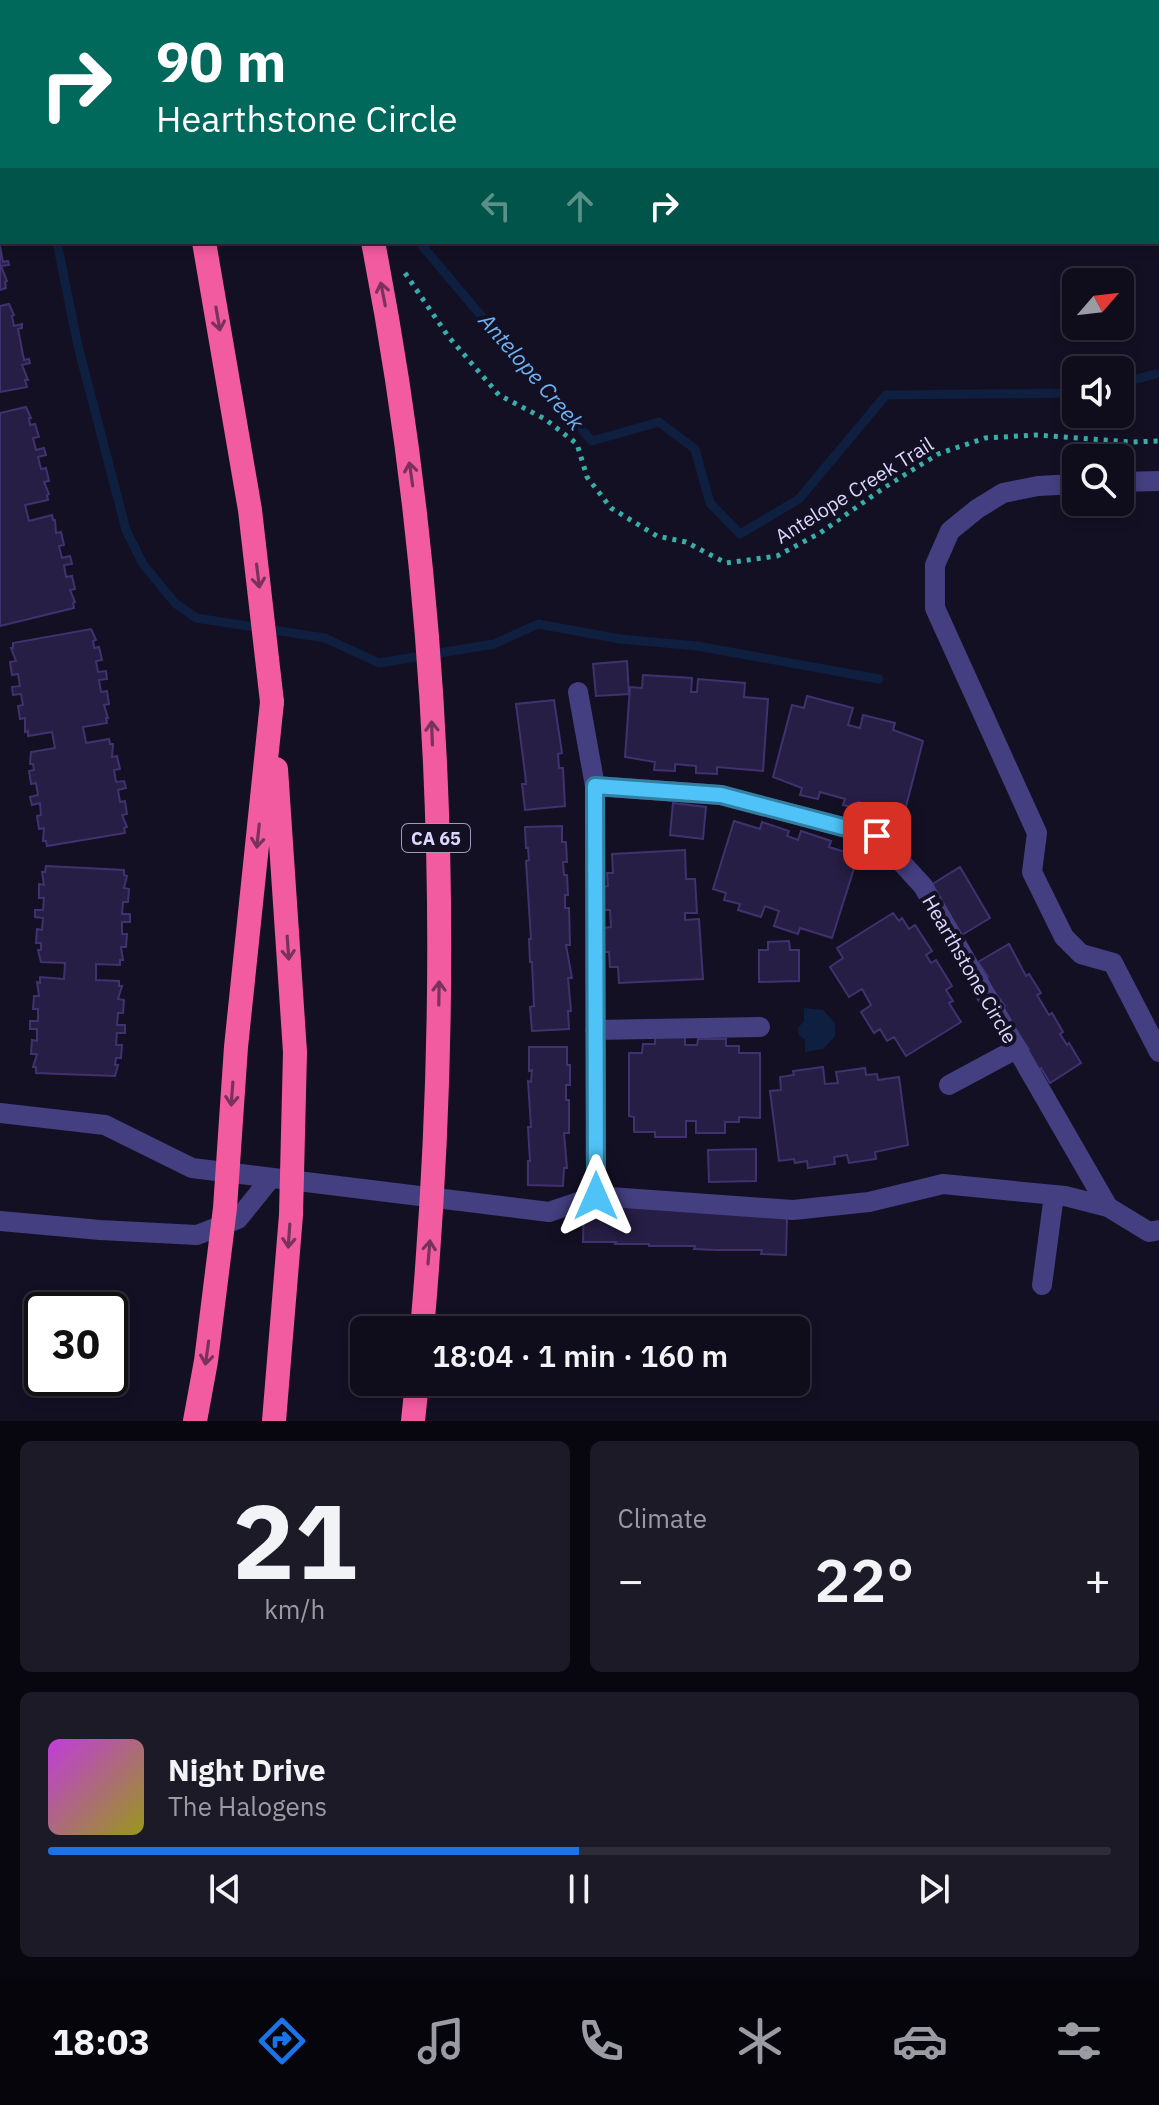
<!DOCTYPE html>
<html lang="en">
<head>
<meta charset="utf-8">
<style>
  :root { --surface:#0f0c1b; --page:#1d1a28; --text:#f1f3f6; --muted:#9b9ba3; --line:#2f2c3a; --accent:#1a73e8 }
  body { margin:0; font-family:"IBM Plex Sans",sans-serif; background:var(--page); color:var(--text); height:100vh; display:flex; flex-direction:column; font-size:30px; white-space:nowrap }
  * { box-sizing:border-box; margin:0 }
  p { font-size:26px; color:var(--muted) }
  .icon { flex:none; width:44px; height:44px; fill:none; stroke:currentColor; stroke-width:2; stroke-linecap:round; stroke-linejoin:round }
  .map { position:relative; height:1421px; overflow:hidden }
  .side { display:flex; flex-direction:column; gap:20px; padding:20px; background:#08070f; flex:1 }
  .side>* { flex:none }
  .hud { position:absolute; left:0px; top:0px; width:1160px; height:244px; box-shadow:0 4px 12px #0003,0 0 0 2px var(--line); background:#00695c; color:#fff; overflow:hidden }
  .needle { width:52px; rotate:62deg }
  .buttons { position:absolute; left:1062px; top:268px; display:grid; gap:16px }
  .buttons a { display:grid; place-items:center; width:72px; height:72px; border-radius:12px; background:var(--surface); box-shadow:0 4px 12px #0003,0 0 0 2px var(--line); font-size:40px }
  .speed { position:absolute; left:24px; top:1292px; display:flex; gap:16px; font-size:40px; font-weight:700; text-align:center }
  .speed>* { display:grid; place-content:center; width:104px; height:104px; border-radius:50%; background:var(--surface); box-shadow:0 4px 12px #0003,0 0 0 2px var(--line); line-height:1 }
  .speed .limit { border:4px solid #111; border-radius:12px; background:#fff; color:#111 }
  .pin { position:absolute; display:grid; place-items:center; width:68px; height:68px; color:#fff; margin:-34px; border-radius:16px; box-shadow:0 4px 12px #0006 }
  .me { position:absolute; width:88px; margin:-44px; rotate:0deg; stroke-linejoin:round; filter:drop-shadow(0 0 6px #0008) }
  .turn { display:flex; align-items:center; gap:28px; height:168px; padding:0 24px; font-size:36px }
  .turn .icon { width:104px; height:104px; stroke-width:2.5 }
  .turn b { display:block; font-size:56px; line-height:68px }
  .lanes { display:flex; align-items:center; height:76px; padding:0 24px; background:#0003; justify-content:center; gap:40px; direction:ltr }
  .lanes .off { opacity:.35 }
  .big { font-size:60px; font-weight:600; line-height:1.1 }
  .side .tile { flex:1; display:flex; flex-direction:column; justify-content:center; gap:12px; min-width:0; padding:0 28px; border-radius:12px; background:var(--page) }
  .side .dial { align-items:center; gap:0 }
  .dial b { font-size:104px; line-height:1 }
  .song { display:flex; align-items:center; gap:24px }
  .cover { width:96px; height:96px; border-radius:12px; background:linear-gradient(135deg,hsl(290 70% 55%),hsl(60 70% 35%)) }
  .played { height:8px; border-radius:4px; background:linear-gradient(90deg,var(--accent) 50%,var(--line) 50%) }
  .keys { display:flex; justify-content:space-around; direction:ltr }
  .heat { display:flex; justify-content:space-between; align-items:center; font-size:44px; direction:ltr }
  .side .tiles { flex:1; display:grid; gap:20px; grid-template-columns:1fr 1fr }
  .tile:last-child { grid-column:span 2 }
  .trip { position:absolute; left:350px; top:1316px; width:460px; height:80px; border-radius:12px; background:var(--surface); box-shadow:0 4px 12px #0003,0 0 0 2px var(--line); font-weight:600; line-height:80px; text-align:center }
  .dock { display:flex; height:128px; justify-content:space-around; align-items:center; background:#06050b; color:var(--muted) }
  .dock .icon { width:56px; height:56px }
  .dock .on { color:var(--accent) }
  .dock b { font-size:36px; color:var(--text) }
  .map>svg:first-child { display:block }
  .water { fill:#0e1f40 }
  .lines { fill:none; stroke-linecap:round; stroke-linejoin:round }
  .stream { stroke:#0e1f40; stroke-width:9 }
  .building { fill:#261e44; stroke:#3f326e; stroke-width:2 }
  .path { stroke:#38aea9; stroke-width:5; stroke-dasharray:4 6; stroke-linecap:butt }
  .minor { stroke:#433f80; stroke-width:20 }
  .highway { stroke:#f35ba1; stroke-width:24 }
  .highway-bridge { stroke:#f35ba1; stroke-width:24 }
  .oneway { stroke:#78325c }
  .route-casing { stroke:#337fa1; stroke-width:20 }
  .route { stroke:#4fc3f7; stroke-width:14 }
  .labels { text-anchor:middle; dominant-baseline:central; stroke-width:8; stroke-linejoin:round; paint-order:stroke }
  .shield { fill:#141024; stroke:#a09bbb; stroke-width:2 }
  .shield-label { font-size:18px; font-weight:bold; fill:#dcd7fc }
  .street-label { font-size:20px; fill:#dcd7fc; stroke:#141024 }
  .water-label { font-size:22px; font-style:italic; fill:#6cb3f4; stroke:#141024 }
</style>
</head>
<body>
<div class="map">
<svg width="1159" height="1421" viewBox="0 0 1159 1421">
  <rect width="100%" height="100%" fill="#141024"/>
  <path class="water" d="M 804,1008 L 823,1010 L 835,1023 L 835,1036 L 823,1049 L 805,1052 L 805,1040 L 799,1035 L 798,1028 L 804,1021 Z"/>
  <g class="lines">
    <path class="stream" d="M 375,2 L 375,0
      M 0,41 L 2,46
      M 57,242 L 78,346 L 126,530 L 143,564 L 175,603 L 196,618 L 325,638 L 379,663 L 494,644 L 538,624 L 620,639 L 697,646 L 879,679
      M 419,242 L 494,331 L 592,441 L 659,422 L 695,449 L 710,503 L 740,534 L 799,499 L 886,395 L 1076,393
      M 1120,383 L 1156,374"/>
  </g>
  <path class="building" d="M 0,246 L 3,262 L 8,261 L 9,265 L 1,266 L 7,281 L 5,282 L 6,288 L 0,290 Z
    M 9,304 L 14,315 L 12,316 L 14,326 L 22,324 L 22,328 L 18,329 L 24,360 L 29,359 L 30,363 L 22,365 L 28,380 L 25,380 L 27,387 L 0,392 L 0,306 Z
    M 26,407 L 31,418 L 29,418 L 30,425 L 35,424 L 39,437 L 33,438 L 36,450 L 44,448 L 46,455 L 38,457 L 41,469 L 46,468 L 49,481 L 44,482 L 49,494 L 47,495 L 48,500 L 25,505 L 29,521 L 52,515 L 53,520 L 55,520 L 56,533 L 61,532 L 64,545 L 59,546 L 62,558 L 70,556 L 72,564 L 64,565 L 66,577 L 72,576 L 75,589 L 70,590 L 75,602 L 73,603 L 74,608 L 0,626 L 0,413 Z
    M 91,629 L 96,640 L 93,641 L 94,648 L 99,647 L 102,660 L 96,661 L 98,672 L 106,671 L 107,679 L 99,680 L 101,692 L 107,691 L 109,704 L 104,705 L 108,718 L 106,718 L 107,723 L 83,727 L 86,743 L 109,739 L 110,744 L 113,744 L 112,757 L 117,756 L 120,769 L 114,770 L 116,782 L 124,781 L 126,788 L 118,790 L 120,802 L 125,801 L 127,814 L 122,815 L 127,827 L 124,828 L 125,833 L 47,846 L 46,841 L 43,841 L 44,828 L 39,829 L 37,816 L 41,815 L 40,803 L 32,805 L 30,797 L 38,795 L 36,783 L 31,784 L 29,771 L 34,770 L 33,764 L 30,764 L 31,752 L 55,748 L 52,732 L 28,736 L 28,731 L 25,732 L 25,718 L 20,719 L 18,706 L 23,705 L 21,694 L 13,695 L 12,687 L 20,686 L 18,674 L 12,675 L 10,662 L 16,661 L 11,648 L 13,648 L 13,643 Z
    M 627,661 L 629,694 L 596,696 L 593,664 Z
    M 643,675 L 692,678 L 691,692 L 697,692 L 698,679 L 745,683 L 744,697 L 768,699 L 763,771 L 717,767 L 717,774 L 696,773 L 696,766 L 675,764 L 675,771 L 654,770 L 655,762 L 625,757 L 630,687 L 642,688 Z
    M 807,696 L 853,708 L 848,725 L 860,728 L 863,715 L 895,723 L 893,730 L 923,741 L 904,814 L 858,802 L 856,808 L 843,805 L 845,799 L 820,792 L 818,799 L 800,795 L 802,788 L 773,777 L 792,705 L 804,708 Z
    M 554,700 L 562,753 L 558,754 L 559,768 L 563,768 L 565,806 L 525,810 L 522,784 L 526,784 L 525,773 L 516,704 Z
    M 673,803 L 706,807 L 703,839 L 670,835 Z
    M 734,821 L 760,829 L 762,822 L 789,831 L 787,836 L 798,840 L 801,831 L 831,841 L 829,847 L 858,856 L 832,938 L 800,928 L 798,934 L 774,926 L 779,911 L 765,906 L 761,917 L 738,910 L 740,904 L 724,900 L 726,893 L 713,889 Z
    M 562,826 L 562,842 L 566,842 L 567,862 L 563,862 L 564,875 L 567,875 L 568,895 L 565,895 L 565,908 L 569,908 L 570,945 L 566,945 L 572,978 L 568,978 L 571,1011 L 568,1011 L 569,1029 L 532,1031 L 530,1007 L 534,1006 L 532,962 L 530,962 L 529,939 L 531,939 L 526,861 L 529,860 L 528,848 L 526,848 L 525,827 Z
    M 685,850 L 686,879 L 695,879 L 697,913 L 685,913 L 685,920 L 699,919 L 703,979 L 619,983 L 618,967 L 610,967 L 609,952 L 603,952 L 602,928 L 611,927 L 610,910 L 603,910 L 601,887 L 608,886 L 607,873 L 613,873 L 612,854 Z
    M 46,866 L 124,870 L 124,875 L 127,876 L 124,888 L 129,889 L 128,902 L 123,902 L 122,914 L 130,914 L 130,922 L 122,922 L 122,934 L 127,934 L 126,947 L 121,947 L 123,960 L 120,960 L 120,965 L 96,964 L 96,980 L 119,981 L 119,986 L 122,986 L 118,999 L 124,1000 L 123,1013 L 118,1013 L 117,1025 L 125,1025 L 125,1033 L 117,1033 L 116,1045 L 122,1045 L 121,1058 L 116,1058 L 115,1065 L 118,1065 L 115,1076 L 36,1073 L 36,1067 L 33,1067 L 37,1054 L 31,1054 L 32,1040 L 37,1041 L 37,1029 L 30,1029 L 30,1021 L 38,1021 L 38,1009 L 33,1009 L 34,996 L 39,996 L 37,982 L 40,983 L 40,977 L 64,979 L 65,963 L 41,962 L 38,950 L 41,950 L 41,943 L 36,943 L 37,929 L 42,930 L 43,918 L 35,917 L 35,910 L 43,910 L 44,898 L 39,898 L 39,884 L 44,885 L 42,872 L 45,872 Z
    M 960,867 L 990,918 L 962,935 L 931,885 Z
    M 893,913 L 899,921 L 902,918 L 909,929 L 915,925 L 932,951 L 926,955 L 931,963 L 936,960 L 952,986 L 946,990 L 953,1001 L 949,1003 L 961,1022 L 906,1056 L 894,1037 L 887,1041 L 880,1029 L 874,1033 L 861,1012 L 871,1005 L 862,989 L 849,997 L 830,967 L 843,958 L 837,948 Z
    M 789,941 L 790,950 L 799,950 L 799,981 L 759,982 L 759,950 L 768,950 L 768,942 Z
    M 1009,944 L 1026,976 L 1029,974 L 1041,993 L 1037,995 L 1049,1015 L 1052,1013 L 1063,1032 L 1060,1034 L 1067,1045 L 1069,1043 L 1081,1063 L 1050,1083 L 1041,1068 L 1037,1071 L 1025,1051 L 1029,1049 L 1001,1009 L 1005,1006 L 985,979 L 988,977 L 978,962 Z
    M 655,1037 L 685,1037 L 685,1045 L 697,1045 L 698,1039 L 726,1039 L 726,1046 L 739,1046 L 739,1053 L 760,1053 L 760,1118 L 739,1117 L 739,1122 L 725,1122 L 725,1133 L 696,1133 L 696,1121 L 686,1121 L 686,1137 L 655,1137 L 655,1132 L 634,1132 L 634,1117 L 629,1116 L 629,1053 L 642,1053 L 643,1044 L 655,1044 Z
    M 529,1047 L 567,1047 L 567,1065 L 570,1065 L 570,1085 L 566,1085 L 566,1100 L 569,1100 L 569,1133 L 564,1133 L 567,1168 L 564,1168 L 563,1186 L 528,1185 L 528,1161 L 530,1161 L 528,1127 L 531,1127 L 528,1081 L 531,1082 L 532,1070 L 529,1071 Z
    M 823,1067 L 825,1084 L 838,1083 L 836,1072 L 865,1068 L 866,1075 L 877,1074 L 878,1080 L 899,1077 L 908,1145 L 875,1152 L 876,1159 L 849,1163 L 847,1155 L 834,1157 L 835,1164 L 808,1168 L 807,1161 L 795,1163 L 794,1159 L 779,1161 L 770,1091 L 781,1090 L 780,1077 L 794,1075 L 793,1071 Z
    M 756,1149 L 756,1181 L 709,1182 L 708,1150 Z
    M 600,1203 L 787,1217 L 786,1255 L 761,1254 L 762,1250 L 717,1250 L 694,1249 L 695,1246 L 649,1246 L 649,1244 L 615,1244 L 616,1242 L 583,1242 L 584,1206 L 600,1206 Z"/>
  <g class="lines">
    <path class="path" d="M 0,126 L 2,126
      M 405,273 L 448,336 L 499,395 L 545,419 L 577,444 L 587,477 L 611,508 L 657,536 L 686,542 L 726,563 L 777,556 L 820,533 L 885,487 L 938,454 L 985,438 L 1036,435 L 1131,442 L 1159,441"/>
    <path class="minor" d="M 674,0 L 675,2
      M 704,2 L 707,0
      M 1127,2 L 1128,0
      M 1120,482 L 1159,481
      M 1076,484 L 1038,486 L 1003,493 L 977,509 L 950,531 L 935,565 L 935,608 L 1037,833 L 1032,872 L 1064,937 L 1081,954 L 1113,963 L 1159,1052
      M 578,692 L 595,786 L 596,1196 L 793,1210 L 869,1202 L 943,1184 L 1065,1196 L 1108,1207 L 1149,1232 L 1159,1230
      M 595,786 L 721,795 L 877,836 L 923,886 L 1108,1207
      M 595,1030 L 760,1027
      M 949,1085 L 1016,1049
      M 0,1113 L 105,1125 L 192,1168 L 549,1212 L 596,1196
      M 0,1221 L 100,1230 L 197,1235 L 238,1219 L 271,1178
      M 1042,1285 L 1054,1195"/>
    <path class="highway" d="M 156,0 L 156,2
      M 328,0 L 329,2
      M 204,242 L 250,510 L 272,702
      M 413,1421 L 417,1382"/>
    <path class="highway-bridge" d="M 373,242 C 443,599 454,968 422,1330
      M 195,1421 L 206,1361 L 225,1208 L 236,1047 L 272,702
      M 274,1421 L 291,1215 L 295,1052 L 276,769"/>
  </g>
  <defs><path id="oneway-shaft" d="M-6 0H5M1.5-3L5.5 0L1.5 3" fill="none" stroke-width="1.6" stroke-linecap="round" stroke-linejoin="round" transform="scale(2)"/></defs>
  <g class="oneway">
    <use href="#oneway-shaft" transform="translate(383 294) rotate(-101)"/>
    <use href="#oneway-shaft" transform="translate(218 319) rotate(80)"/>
    <use href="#oneway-shaft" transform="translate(411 474) rotate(-98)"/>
    <use href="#oneway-shaft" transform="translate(258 576) rotate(83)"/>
    <use href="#oneway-shaft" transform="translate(432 733) rotate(-92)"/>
    <use href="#oneway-shaft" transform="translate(258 836) rotate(96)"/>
    <use href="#oneway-shaft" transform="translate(288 948) rotate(86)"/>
    <use href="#oneway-shaft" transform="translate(439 993) rotate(-89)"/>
    <use href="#oneway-shaft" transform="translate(232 1094) rotate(94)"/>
    <use href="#oneway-shaft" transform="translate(289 1236) rotate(94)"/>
    <use href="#oneway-shaft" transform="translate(429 1252) rotate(-85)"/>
    <use href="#oneway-shaft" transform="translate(207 1353) rotate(98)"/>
  </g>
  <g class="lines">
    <defs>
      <path id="route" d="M 596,1196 L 595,786 L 721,795 L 877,836"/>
    </defs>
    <use href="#route" class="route-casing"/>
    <use href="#route" class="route"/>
  </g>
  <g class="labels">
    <rect class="shield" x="402" y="824" width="68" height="28" rx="6"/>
    <g class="shield-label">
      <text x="436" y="838">CA 65</text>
    </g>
    <g class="street-label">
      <text transform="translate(854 490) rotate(-32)">Antelope Creek Trail</text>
      <text transform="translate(970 969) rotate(60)">Hearthstone Circle</text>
    </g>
    <g class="water-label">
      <text transform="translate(532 371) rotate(49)">Antelope Creek</text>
    </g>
  </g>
</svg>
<div class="buttons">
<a><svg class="needle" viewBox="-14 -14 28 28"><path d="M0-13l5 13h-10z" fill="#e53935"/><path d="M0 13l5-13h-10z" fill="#9b9ba3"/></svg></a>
<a><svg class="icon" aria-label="sound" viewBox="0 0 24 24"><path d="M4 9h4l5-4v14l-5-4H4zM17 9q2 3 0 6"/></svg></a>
<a><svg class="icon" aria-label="search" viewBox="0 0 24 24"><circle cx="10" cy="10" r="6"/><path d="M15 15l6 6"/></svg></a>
</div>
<div class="speed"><div class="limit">30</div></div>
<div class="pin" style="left:877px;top:836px;background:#d93025"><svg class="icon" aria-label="arrive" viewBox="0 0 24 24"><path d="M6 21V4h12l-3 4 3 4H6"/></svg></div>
<svg class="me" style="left:596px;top:1196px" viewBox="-20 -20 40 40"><path d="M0-17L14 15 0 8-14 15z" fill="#4fc3f7" stroke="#fff" stroke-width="4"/></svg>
<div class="trip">18:04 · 1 min · 160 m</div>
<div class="hud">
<div class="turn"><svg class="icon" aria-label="right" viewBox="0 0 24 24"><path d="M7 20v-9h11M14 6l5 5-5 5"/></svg><div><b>90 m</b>Hearthstone Circle</div></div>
<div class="lanes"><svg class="icon off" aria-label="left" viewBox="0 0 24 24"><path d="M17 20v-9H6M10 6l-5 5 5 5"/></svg><svg class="icon off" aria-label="ahead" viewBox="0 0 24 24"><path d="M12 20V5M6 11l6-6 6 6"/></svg><svg class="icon" aria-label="right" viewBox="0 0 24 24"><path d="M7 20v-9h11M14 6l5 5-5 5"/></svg></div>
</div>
</div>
<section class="side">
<div class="tiles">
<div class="tile dial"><b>21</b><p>km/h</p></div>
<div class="tile"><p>Climate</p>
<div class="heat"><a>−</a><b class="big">22°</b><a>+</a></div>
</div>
<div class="tile">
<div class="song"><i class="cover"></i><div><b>Night Drive</b><p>The Halogens</p></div></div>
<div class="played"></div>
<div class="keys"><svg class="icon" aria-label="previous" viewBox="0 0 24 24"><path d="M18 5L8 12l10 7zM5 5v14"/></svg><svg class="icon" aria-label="pause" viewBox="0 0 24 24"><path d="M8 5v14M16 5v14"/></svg><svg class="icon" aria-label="next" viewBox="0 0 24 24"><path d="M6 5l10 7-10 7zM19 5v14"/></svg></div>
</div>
</div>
</section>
<nav class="dock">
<b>18:03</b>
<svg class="icon on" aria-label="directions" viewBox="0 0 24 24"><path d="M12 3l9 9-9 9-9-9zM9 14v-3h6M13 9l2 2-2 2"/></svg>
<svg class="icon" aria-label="music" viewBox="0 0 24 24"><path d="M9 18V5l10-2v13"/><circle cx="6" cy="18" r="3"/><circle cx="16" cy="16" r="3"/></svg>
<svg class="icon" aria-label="phone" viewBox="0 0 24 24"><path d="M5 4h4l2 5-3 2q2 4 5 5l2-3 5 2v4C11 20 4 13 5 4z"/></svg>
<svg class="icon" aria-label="climate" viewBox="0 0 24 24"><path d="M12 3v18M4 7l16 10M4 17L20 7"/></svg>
<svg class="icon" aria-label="car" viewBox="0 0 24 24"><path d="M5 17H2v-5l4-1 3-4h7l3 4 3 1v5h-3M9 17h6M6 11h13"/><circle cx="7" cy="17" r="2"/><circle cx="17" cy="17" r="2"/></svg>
<svg class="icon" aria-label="filters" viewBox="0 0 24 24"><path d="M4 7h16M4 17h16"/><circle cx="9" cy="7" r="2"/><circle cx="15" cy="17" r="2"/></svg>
</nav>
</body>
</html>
